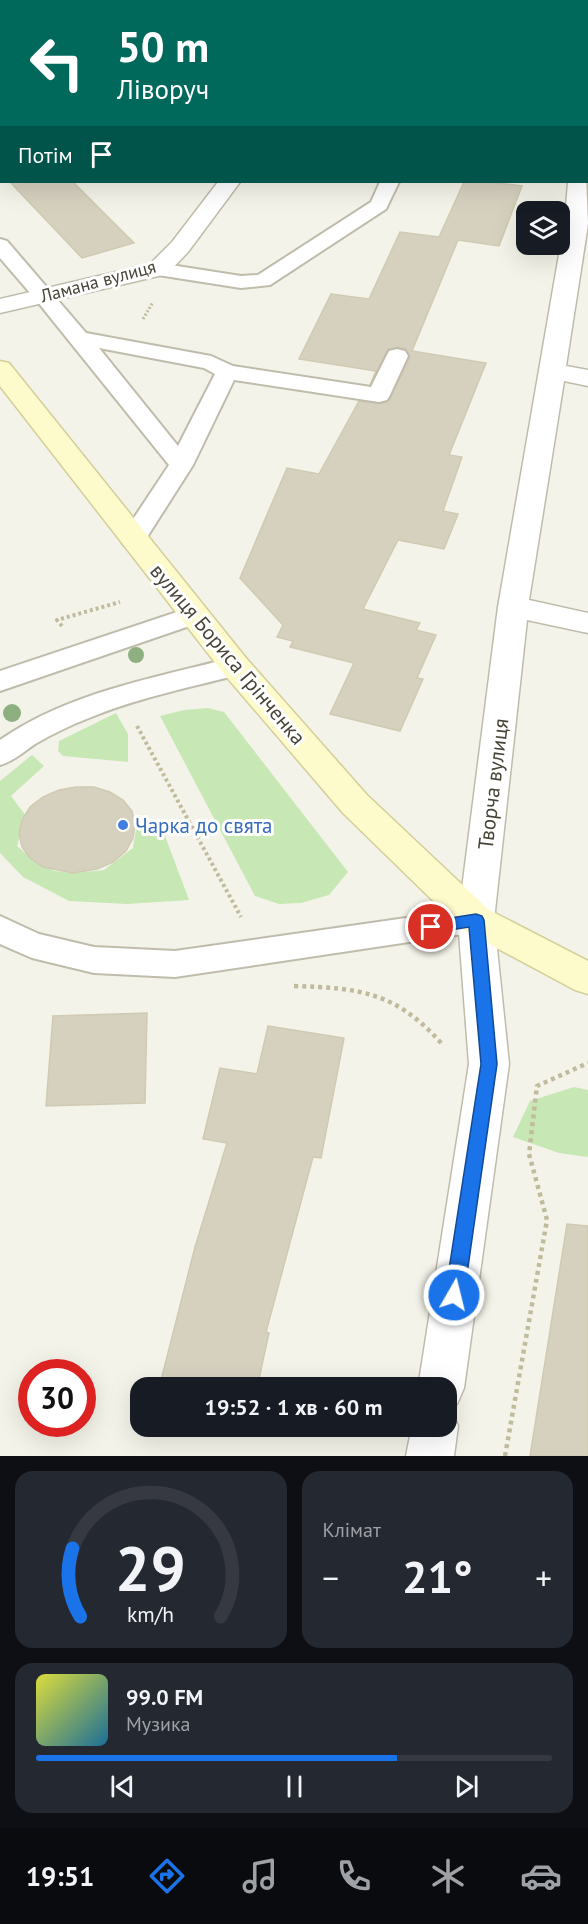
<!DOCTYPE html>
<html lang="uk">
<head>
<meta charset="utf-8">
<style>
  :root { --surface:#171b24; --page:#242831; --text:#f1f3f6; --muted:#9ea1a6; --line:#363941; --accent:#1a73e8 }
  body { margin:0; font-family:"PT Sans",sans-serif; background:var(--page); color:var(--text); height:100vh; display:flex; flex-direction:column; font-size:22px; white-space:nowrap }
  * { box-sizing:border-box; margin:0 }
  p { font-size:20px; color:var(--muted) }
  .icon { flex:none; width:33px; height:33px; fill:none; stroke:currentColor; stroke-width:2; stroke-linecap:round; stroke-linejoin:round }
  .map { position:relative; height:1456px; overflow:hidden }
  .sheet { display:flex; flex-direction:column; gap:15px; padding:15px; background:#0d0f14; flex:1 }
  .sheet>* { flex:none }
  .banner { position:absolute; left:0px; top:0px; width:588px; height:183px; box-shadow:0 6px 24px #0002; background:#00695c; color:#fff; overflow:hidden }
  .fabs { position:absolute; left:516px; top:201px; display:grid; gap:12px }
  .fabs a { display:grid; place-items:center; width:54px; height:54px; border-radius:12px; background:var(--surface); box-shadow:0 6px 24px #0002; font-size:30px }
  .speed { position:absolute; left:18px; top:1359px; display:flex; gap:12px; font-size:30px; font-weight:700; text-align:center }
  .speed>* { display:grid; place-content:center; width:78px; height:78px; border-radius:50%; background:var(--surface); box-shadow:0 6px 24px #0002; line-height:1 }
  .speed .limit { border:9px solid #d22; background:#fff; color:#111 }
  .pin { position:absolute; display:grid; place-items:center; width:51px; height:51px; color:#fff; margin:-26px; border:3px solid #fff; border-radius:50%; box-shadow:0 2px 6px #0007 }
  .me { position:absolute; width:66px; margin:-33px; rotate:8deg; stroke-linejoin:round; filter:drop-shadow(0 0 4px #0008) }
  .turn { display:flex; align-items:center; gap:21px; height:126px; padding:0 18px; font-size:27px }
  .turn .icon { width:78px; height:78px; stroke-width:2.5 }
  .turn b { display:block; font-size:42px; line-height:51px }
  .then { display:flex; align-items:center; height:57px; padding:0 18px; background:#0003; gap:12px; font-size:22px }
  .big { font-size:45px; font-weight:600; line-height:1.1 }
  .sheet .card { flex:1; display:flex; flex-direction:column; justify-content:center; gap:9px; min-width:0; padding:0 21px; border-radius:18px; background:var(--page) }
  .sheet .dial { align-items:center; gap:0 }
  .dial svg { height:156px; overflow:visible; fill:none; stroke:var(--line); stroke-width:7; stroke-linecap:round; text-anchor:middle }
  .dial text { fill:var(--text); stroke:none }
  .song { display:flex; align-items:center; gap:18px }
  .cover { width:72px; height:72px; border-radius:9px; background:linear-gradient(135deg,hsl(60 70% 55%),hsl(200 70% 35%)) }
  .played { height:6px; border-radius:3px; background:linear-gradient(90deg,var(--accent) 70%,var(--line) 70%) }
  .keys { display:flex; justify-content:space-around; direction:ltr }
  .heat { display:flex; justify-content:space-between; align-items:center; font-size:33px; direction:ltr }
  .sheet .tiles { flex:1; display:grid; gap:15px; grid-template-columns:1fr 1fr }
  .card:last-child { grid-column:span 2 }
  .trip { position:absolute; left:130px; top:1377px; width:327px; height:60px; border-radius:18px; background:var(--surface); box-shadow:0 6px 24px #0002; font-weight:600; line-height:60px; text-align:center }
  .menu { display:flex; height:96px; justify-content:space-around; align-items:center; background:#090b0e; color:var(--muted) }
  .menu .icon { width:42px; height:42px }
  .menu .current { color:var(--accent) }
  .menu b { font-size:27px; color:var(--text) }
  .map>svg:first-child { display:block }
  .green { fill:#c7e7b4 }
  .building { fill:#d6d1bf; stroke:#d0cab2; stroke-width:1.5 }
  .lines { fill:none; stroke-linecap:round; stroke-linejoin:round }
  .service-casing { stroke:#c0bcac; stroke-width:4 }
  .minor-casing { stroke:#c0bcac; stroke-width:3 }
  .secondary-casing { stroke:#d3ce9a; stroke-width:3 }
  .path-far3 { stroke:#c1bb9e; stroke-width:2; stroke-dasharray:2 2; stroke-linecap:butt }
  .path-far2 { stroke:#c1bb9e; stroke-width:3; stroke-dasharray:2 2; stroke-linecap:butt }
  .path-far1 { stroke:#c1bb9e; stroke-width:4; stroke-dasharray:3 3; stroke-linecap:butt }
  .path { stroke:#c1bb9e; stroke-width:4.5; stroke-dasharray:4 4; stroke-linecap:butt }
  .service { fill:#fff; fill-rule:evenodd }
  .minor { fill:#fff; fill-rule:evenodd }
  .secondary { fill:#fdfacb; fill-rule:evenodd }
  .tree { fill:#8eb081 }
  .route { fill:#1a73e8; stroke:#114b97; stroke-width:1.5 }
  .shop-dot { fill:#3f7fe0; stroke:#fff; stroke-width:2 }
  .labels { text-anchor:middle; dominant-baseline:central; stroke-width:6; stroke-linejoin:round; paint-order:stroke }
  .far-street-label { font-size:18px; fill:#484538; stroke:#fff }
  .street-label { font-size:21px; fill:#484538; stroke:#fff }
  .shop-label { font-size:21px; fill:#366cbe; stroke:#fff; text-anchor:start }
</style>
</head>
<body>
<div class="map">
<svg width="588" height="1456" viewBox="0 0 588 1456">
  <rect width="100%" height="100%" fill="#f4f3e9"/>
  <path class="green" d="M 208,708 L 224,712 L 348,872 L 329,895 L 301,903 L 279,904 L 255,896 L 160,716 L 184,710 Z
    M 116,713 L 128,734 L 128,762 L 63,756 L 58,751 L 59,741 Z
    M 32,755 L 44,766 L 11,796 L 26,816 L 17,846 L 38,864 L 55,871 L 73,873 L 104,870 L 133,848 L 136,829 L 159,820 L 189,900 L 127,904 L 69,901 L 23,877 L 0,853 L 0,781 Z
    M 574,1087 L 588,1090 L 588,1157 L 559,1153 L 513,1137 L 530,1101 Z"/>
  <path class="building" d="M 10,182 L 73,182 L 134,243 L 82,258 Z
    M 464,182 L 488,182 L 522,186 L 499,246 L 458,240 L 412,351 L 486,363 L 449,455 L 462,457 L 443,511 L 458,514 L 444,549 L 398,540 L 363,609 L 420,623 L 416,630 L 436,635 L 417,678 L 423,679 L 400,731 L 330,714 L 354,663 L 290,647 L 293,641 L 277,637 L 283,625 L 240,578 L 287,468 L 319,474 L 359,401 L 379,404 L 389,401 L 410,357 L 406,349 L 398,347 L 388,349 L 370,385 L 376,371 L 299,359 L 331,294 L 369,299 L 400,232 L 439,237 Z
    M 76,787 L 94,787 L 110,792 L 123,800 L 132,811 L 135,824 L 133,838 L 126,851 L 113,862 L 97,869 L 73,873 L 43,867 L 30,858 L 22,847 L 19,834 L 22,820 L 30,807 L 43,797 L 59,790 Z
    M 147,1013 L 145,1103 L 46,1106 L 53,1016 Z
    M 268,1026 L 344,1038 L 321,1158 L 313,1157 L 266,1332 L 269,1333 L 257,1388 L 159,1388 L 195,1247 L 227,1143 L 203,1139 L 220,1068 L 257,1074 Z
    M 567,1224 L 588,1226 L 588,1456 L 530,1456 Z"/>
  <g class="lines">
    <defs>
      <path id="service" d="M 380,182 L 399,182 L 386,209 L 270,285 L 241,288 L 158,275 L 151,273 L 148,269 L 151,265 L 158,263 L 241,276 L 258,275 L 371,202 Z
        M 0,239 L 7,241 L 86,333 L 211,356 L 233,366 L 371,387 L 389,351 L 397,349 L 405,351 L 408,356 L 390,395 L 387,400 L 379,402 L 234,380 L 193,465 L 142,545 L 133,547 L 124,545 L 120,539 L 169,465 L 37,301 L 0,258 ZM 99,348 L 204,368 L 215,374 L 178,446 Z
        M 195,606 L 204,609 L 208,615 L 204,621 L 0,691 L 0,671 Z
        M 235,657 L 245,659 L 249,666 L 245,673 C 193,687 139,697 89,718 C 71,725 52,734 35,744 C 23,752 14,761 0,765 L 0,740 C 69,692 155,678 235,657 Z
        M 476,908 L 487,911 L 492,920 L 487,929 L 476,932 L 175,977 L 94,973 L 32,958 L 0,944 L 0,916 L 39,934 L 94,947 L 175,951 Z"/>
      <path id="minor" d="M 127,0 L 147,0 L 148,2 L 128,2 Z
        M 586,90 L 588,90 L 586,105 Z
        M 586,177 L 588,224 L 566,366 L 588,370 L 588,386 L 564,381 L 529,600 L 588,613 L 588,633 L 527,620 L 494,920 L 509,1064 L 464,1388 L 457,1404 L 447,1408 L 451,1410 L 458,1426 L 454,1456 L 406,1456 L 412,1426 L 447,1426 L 447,1388 L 418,1388 L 469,1064 L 458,920 L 498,607 L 565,220 L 568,182 L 586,182 Z
        M 218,182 L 240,182 L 188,252 L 167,274 L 0,313 L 0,299 L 150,264 L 172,242 Z"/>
      <path id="secondary" d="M 0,361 L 9,363 L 246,658 L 367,795 L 489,910 L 588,961 L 588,994 L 575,990 L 463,930 L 343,813 L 224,674 L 0,386 Z"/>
    </defs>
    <use href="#service" class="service-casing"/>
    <use href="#minor" class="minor-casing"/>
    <use href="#secondary" class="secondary-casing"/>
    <path class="path-far3" d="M 461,0 L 463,2"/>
    <path class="path-far2" d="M 143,319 L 153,302"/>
    <path class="path-far1" d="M 62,626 L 57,620 L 120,602
      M 137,726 L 241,917"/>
    <path class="path" d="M 294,986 C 360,988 396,992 442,1044
      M 505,1456 L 547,1220 L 529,1154 L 537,1086 L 588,1063"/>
    <use href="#service" class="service"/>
    <use href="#minor" class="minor"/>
    <use href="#secondary" class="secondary"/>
  </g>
  <g class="tree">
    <circle cx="136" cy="655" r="8"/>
    <circle cx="12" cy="713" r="9"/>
  </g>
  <path class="route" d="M 476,914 L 482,916 L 484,920 L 497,1064 L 464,1295 L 461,1301 L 454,1304 L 448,1301 L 445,1295 L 481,1064 L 469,927 L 431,933 L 426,931 L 424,927 L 426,922 L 431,921 Z"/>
  <circle class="shop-dot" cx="123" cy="825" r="6"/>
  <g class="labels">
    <g class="far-street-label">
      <text transform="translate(98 281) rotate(-15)">Ламана вулиця</text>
    </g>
    <g class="street-label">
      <text transform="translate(228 654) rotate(50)">вулиця Бориса Грінченка</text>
      <text transform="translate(493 784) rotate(-83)">Творча вулиця</text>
    </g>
    <g class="shop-label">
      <text x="135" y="825">Чарка до свята</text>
    </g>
  </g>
</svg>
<div class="fabs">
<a><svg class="icon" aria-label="layers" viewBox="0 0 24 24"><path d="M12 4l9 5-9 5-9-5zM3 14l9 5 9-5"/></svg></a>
</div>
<div class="speed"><div class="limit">30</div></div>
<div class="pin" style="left:431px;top:927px;background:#d93025"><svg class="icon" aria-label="arrive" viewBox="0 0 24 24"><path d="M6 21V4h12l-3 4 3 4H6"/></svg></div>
<svg class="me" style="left:454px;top:1295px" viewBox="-20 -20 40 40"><circle r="17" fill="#1a73e8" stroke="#fff" stroke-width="3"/><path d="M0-11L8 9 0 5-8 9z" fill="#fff"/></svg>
<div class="trip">19:52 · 1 хв · 60 m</div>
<div class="banner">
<div class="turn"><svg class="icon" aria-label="left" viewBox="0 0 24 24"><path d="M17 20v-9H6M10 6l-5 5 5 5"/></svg><div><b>50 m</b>Ліворуч</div></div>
<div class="then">Потім<svg class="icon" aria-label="arrive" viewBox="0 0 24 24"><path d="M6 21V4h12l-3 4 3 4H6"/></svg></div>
</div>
</div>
<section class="sheet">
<div class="tiles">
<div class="card dial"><svg viewBox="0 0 100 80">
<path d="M14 69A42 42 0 1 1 86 69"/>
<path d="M14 69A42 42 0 0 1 10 34" stroke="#1a73e8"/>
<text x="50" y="56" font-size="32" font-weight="700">29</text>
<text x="50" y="72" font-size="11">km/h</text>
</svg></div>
<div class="card"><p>Клімат</p>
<div class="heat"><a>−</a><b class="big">21°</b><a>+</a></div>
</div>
<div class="card">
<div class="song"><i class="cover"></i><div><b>99.0 FM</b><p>Музика</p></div></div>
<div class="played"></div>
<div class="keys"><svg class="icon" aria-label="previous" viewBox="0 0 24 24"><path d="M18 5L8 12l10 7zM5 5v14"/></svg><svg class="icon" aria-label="pause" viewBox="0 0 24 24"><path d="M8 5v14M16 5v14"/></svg><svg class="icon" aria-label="next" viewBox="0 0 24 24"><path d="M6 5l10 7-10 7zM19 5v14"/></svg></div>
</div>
</div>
</section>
<nav class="menu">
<b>19:51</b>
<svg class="icon current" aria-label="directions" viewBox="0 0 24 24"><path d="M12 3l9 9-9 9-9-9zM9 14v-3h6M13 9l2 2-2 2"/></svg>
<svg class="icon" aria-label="music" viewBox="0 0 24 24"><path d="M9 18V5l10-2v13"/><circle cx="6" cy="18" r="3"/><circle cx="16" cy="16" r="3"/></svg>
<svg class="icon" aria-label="phone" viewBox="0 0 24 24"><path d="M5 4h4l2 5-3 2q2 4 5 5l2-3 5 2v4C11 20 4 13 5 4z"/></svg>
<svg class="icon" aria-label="climate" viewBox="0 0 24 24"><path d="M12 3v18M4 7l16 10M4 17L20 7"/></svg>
<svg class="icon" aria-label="car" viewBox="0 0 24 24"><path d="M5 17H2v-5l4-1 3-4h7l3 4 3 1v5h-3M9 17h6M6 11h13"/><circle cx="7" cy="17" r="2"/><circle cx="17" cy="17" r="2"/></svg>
</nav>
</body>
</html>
